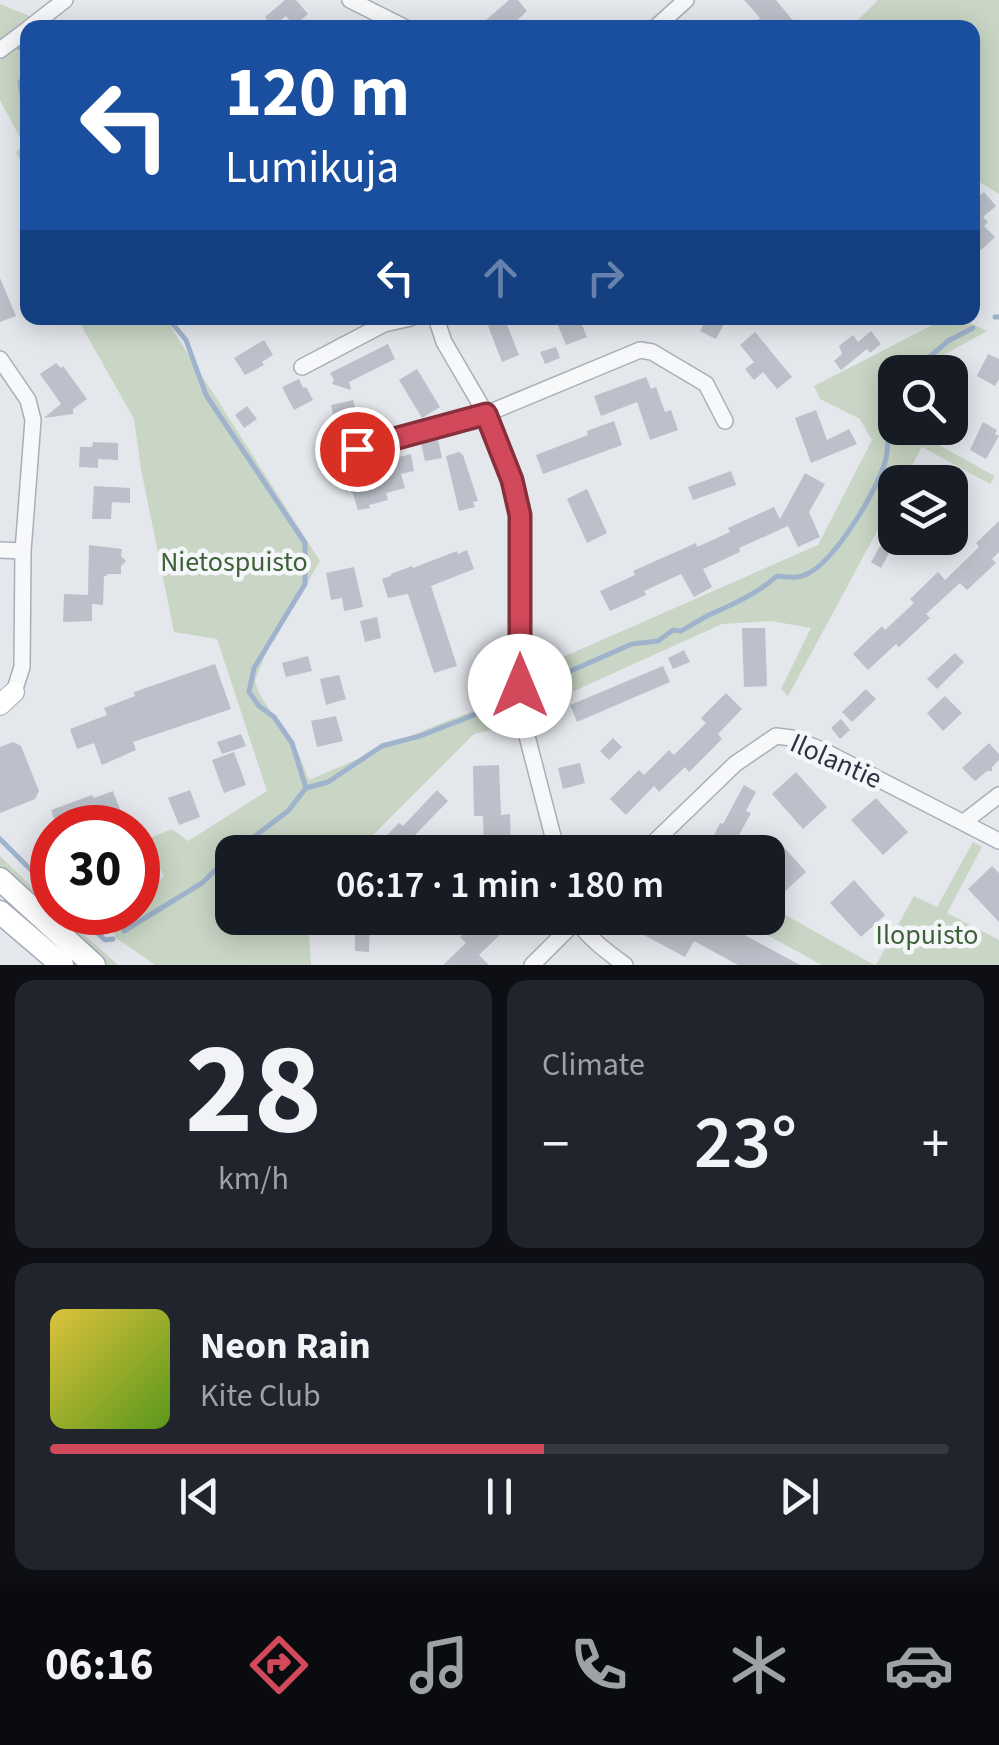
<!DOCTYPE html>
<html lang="en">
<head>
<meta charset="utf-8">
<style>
  :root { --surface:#171b24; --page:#20242c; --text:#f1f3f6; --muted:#9ea1a6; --line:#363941; --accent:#d1495b }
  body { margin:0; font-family:"Source Sans 3",sans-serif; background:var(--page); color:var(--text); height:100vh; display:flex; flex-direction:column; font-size:38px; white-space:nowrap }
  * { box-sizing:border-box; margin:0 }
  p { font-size:32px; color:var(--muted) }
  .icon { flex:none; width:55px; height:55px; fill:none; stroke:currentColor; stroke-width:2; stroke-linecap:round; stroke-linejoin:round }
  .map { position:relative; height:965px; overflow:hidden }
  .details { display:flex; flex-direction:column; gap:15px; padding:15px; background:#0d0f14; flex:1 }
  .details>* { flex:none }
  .banner { position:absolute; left:20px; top:20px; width:960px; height:305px; border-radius:20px; box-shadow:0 5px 25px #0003; background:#1a4fa0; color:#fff; overflow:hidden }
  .controls { position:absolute; left:878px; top:355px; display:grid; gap:20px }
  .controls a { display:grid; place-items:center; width:90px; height:90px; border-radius:20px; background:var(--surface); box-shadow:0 5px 25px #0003; font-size:50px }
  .speed { position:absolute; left:30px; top:805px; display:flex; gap:20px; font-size:50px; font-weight:700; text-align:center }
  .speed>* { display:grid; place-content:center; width:130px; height:130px; border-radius:50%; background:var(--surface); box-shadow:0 5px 25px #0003; line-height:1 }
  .speed .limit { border:15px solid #d22; background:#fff; color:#111 }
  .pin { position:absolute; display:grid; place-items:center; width:85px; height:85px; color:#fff; margin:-42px; border:5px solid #fff; border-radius:50%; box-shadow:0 2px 10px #0007 }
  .me { position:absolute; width:110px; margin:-55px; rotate:0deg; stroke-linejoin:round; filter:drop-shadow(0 0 8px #0008) }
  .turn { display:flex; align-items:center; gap:35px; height:210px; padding:0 40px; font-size:45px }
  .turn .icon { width:130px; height:130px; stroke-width:2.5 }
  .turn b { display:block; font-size:70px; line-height:85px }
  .lanes { display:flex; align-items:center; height:95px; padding:0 40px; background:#0003; justify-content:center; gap:50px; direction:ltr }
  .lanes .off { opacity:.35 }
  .big { font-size:75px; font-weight:600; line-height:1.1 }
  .details .card { flex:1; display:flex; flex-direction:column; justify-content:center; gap:15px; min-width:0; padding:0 35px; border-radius:20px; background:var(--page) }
  .details .dial { align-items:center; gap:0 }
  .dial b { font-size:130px; line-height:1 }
  .song { display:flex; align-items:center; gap:30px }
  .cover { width:120px; height:120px; border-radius:15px; background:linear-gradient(135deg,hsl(50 70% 55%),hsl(90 70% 35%)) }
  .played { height:10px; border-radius:5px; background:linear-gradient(90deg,var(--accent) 55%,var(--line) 55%) }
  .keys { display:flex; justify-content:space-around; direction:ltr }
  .heat { display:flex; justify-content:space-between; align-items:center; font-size:55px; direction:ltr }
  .details .tiles { flex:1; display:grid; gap:15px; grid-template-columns:1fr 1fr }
  .card:last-child { grid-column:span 2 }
  .trip { position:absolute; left:215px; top:835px; width:570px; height:100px; border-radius:20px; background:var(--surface); box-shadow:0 5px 25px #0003; font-weight:600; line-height:100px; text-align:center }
  .tab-bar { display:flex; height:160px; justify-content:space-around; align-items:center; background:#090b0e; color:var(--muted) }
  .tab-bar .icon { width:70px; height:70px }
  .tab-bar .selected { color:var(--accent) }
  .tab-bar b { font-size:45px; color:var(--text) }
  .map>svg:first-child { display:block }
  .green { fill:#c9d6c5 }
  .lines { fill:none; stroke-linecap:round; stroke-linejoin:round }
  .stream { stroke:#9fb4cc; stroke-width:5 }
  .building { fill:#bbc0ca }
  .street-casing { stroke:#a9aeb7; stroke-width:18 }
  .secondary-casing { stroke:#a9aeb7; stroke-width:22 }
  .primary-casing { stroke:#a3abb8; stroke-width:25 }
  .street { stroke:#f7f8fa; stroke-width:15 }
  .secondary { stroke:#fff; stroke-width:20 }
  .primary { stroke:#fff; stroke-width:22 }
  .route-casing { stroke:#882f3b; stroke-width:25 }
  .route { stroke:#d1495b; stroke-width:18 }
  .labels { text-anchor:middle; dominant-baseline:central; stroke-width:9; stroke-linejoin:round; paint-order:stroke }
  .park-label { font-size:28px; fill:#3f6138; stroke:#f4f6f9 }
  .street-label { font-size:28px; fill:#2b3445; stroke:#f4f6f9 }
</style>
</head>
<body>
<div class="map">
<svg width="999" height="965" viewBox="0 0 999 965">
  <rect width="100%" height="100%" fill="#e4e7ec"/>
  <path class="green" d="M 878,0 L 999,0 L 999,194 L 973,178 L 972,28 L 851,27 Z
    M 0,4 L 32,17 L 0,41 Z
    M 27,38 L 27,176 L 16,152 L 24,145 L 0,100 L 0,58 Z
    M 77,318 L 167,318 L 174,332 L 320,561 L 266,653 L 255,680 C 259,702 282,722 293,743 C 300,754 304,768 309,780 L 439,724 L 497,702 L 499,728 L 474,734 L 356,852 L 232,852 L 232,918 L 308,918 L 311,965 L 155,965 L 115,937 L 114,924 L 126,913 L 138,912 L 138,901 L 164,876 L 143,841 L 172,829 L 188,841 L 267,791 L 217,639 L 174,632 L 141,469 L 134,419 Z
    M 946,318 L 960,318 L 987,331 L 924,366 L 920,372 L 895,372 L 895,413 L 892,418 L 895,420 L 895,428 L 908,428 L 995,476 L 990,484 L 922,447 L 903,482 L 895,482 L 895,498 L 788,696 L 781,689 L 811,628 L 771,621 L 722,624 L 530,711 L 529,672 L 818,545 L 872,440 L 860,419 L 820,399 L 814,386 Z
    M 973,842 L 982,847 L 947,913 L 999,940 L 999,965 L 876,965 L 914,896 L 937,907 Z
    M 0,856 L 52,906 L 52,912 L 60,913 L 118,965 L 103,965 L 0,875 Z
    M 768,905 L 874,965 L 822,965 L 736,918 L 768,918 Z"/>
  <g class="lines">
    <path class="stream" d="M 16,45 L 23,50 L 28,60
      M 28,73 L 20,82 L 22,96 L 28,97
      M 995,317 L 999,317
      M 168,318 L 186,340 L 206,395 L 305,543 L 305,584 L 254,668 L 249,692 L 259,706 L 274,717 L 292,743 L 306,788 L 288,811 L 234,852
      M 912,372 L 948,341 L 973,328
      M 534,687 L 632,644 L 658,641 L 673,630 L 681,631 C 691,626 700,619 711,614 C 734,604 758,593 777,576 C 788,577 797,579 807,574 C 835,561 880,487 886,458 C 890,439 887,421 895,404
      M 306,788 L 328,782 L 382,746 L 420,736 L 492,708
      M 0,839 L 52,891
      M 74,912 L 105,940 L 113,939
      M 124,931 L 202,883 L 232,854"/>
  </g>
  <path class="building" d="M 285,0 L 296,0 L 308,14 L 294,26 L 286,16 L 273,26 L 265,17 Z
    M 509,0 L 518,0 L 527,11 L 509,28 L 492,28 L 486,20 Z
    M 744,0 L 776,0 L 799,28 L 749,28 L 760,18 Z
    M 984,192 L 996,206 L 983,217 L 988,222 L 984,226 L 995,237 L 981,250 L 972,240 L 972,203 Z
    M 0,278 L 16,316 L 0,322 Z
    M 555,318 L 579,318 L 587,337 L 566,345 Z
    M 707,318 L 727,318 L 716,339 L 700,331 Z
    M 505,320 L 519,355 L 502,362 L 488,326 Z
    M 871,331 L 881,344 L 870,353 L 867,349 L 841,370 L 834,361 L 842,354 L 839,346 L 853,335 L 858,342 Z
    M 755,332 L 792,377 L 777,389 L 763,372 L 754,380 L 745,369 L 754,362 L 740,345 Z
    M 264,340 L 273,355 L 262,362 L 264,365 L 245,375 L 234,358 Z
    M 388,344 L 395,359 L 349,382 L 351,390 L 332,384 L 334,380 L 330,373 Z
    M 556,347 L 560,358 L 545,364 L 540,352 Z
    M 988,354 L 999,359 L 999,379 L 995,386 L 977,376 Z
    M 56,363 L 61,368 L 63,366 L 87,399 L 73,409 L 73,414 L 44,418 L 61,404 L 40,374 Z
    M 417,369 L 440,407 L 422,418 L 399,380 Z
    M 646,377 L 651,389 L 656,387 L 665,412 L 671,410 L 678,430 L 650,440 L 637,402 L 601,416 L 594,396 Z
    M 299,379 L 303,388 L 306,387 L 313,400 L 294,410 L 282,387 Z
    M 353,400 L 362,434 L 339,439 L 331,405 Z
    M 247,406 L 257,419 L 244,428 L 235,415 Z
    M 816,410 L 827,440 L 849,429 L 857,444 L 811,463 L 795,418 Z
    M 614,421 L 622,445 L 543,474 L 536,455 L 588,435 L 587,431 Z
    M 983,422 L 997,430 L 995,434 L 999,436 L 986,459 L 970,450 Z
    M 438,440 L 442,458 L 425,461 L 421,443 Z
    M 93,442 L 118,443 L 118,460 L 98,459 L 98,468 L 79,467 L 80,447 L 92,447 Z
    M 459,452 L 463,455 L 478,501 L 473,502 L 475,507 L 459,511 L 446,456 Z
    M 411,454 L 414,471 L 401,474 L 405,488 L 386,493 L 388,500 L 369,505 L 370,508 L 358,510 L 353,494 L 350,491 L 346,492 L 343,478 L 364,473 L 362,469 L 370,467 L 369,465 Z
    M 731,471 L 736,485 L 693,500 L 688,487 Z
    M 805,473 L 825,484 L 809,512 L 820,537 L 798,547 L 788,526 L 739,548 L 740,552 L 703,569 L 712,587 L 694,597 L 681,574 L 644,591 L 646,595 L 610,611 L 600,591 L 635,575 L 633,571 L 696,543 L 697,547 L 730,532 L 728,528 L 774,507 L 780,519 Z
    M 94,486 L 130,488 L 130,503 L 112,502 L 111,519 L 92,519 Z
    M 587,489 L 607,533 L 587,543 L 567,499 Z
    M 999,521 L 999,552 L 992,559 L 996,563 L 967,590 L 960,583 L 926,614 L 930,618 L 899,647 L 896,644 L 868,670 L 853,654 L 882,626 L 885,630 L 914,603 L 910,599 L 938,572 L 945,580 L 979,547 L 976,543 Z
    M 89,545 L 122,549 L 121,556 L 126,561 L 121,566 L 121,574 L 107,574 L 107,576 L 104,576 L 103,605 L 92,604 L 92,621 L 63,622 L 64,594 L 88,595 Z
    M 880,546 L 890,551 L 881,568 L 871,562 Z
    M 467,550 L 474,569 L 431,586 L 457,666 L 434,673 L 408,594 L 388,598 L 382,579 L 391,576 L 391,574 L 412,566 L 413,568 L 457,551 L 458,554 Z
    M 354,567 L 363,607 L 344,611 L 342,598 L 331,600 L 326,573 Z
    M 377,617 L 381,638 L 365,642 L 360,621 Z
    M 742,628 L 765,628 L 767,686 L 744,687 Z
    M 684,650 L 690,662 L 673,669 L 668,658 Z
    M 955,653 L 964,662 L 937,689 L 927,679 Z
    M 308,656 L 312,671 L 286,677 L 282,663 Z
    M 215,664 L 231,709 L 133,742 L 136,750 L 102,765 L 94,743 L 77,749 L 70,729 L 107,715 L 104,708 L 135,696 L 134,692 Z
    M 663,666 L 670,682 L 577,722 L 570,705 Z
    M 339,675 L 346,699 L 326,705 L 320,679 Z
    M 866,689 L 876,699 L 852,722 L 842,712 Z
    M 726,693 L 742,709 L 718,734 L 722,739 L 689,772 L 685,767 L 659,792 L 654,786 L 626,815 L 610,799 L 639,770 L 644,775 L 669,750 L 674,755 L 706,723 L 701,718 Z
    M 945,696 L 962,713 L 943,731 L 927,713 Z
    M 336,716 L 343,741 L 317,747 L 311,721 Z
    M 841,719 L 850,730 L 840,739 L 831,728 Z
    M 241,734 L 246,746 L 222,754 L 217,742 Z
    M 613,738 L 622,747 L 609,760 L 600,751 Z
    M 13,742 L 21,746 L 39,791 L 35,799 L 0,813 L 0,747 Z
    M 989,743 L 999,754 L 999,760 L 992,767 L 992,771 L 987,771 L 975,781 L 962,768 Z
    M 234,752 L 246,785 L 224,793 L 212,760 Z
    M 580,763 L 585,783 L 563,789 L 558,768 Z
    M 499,765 L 501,815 L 510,814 L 511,852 L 484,852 L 483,816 L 474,816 L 473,766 Z
    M 796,772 L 827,807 L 803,829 L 772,794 Z
    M 744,785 L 756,792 L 746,811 L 751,813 L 732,848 L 713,837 L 720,823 L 723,824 Z
    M 190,790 L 200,817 L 179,825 L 168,798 Z
    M 437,790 L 448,801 L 413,837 L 429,852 L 370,852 L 399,823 L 403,826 Z
    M 113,791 L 127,828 L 57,828 L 51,810 L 92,795 L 94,798 Z
    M 876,798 L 908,832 L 883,855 L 851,820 Z
    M 775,837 L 806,872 L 782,894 L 768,879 L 768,844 Z
    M 992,866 L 999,873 L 999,922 L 968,889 Z
    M 854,880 L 885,915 L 861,937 L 830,903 Z
    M 480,918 L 517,918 L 479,955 L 489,965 L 443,965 L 466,943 L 460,937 Z
    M 634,918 L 713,918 L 800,965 L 738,965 L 694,941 L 685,957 L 629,927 Z
    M 355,920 L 370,920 L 369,952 L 355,951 Z"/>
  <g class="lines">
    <defs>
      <path id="street" d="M 350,0 L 406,28
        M 29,28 L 65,0
        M 655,28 L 686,0
        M 0,50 L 28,29
        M 436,318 L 444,342 L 486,414 L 496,435 L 512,480 L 521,515 L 520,709 L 557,852
        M 0,359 L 28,400 L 33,420 L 23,551 L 22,667 L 14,692
        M 302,367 L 384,324 L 411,318
        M 357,449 L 486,414 L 640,350 L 652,352 L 706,384 L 725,421
        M 0,550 L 23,551
        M 964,822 L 999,795
        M 644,852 L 735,764 L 776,736 L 792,738 L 822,750 L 999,841
        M 575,918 C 587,937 606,951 625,965
        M 532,965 L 579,918"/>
      <path id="secondary" d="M 0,705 L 14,692"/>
      <path id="primary" d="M 0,879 L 94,965
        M 0,912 L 62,965"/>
    </defs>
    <use href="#street" class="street-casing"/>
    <use href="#secondary" class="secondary-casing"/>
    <use href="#primary" class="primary-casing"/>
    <use href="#street" class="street"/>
    <use href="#secondary" class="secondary"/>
    <use href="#primary" class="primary"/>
  </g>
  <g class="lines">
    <defs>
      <path id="route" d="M 357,449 L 486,414 L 512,480 L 520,515 L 520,686"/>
    </defs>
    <use href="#route" class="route-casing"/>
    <use href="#route" class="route"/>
  </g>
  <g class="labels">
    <g class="park-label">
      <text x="234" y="562">Nietospuisto</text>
      <text x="927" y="935">Ilopuisto</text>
    </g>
    <g class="street-label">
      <text transform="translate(836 761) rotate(24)">Ilolantie</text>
    </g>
  </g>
</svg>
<div class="controls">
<a><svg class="icon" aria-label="search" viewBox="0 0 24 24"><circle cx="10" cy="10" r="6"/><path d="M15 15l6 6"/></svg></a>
<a><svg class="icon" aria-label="layers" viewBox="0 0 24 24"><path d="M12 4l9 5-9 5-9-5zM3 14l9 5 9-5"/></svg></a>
</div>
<div class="speed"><div class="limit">30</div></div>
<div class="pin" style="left:357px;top:449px;background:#d93025"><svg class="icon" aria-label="arrive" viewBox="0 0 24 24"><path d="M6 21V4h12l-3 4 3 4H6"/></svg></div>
<svg class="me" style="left:520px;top:686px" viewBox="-20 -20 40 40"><circle r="19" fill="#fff"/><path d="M0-13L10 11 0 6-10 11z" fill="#d1495b"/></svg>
<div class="trip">06:17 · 1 min · 180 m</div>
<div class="banner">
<div class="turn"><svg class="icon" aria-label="left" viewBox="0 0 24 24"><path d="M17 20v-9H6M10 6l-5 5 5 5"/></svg><div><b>120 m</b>Lumikuja</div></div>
<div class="lanes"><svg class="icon" aria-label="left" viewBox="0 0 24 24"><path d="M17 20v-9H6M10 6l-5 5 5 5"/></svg><svg class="icon off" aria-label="ahead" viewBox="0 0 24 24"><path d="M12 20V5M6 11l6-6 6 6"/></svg><svg class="icon off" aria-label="right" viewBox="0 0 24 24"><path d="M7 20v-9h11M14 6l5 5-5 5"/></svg></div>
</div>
</div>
<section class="details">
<div class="tiles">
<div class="card dial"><b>28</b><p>km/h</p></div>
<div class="card"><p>Climate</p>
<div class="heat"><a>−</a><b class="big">23°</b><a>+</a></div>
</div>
<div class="card">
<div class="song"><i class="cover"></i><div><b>Neon Rain</b><p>Kite Club</p></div></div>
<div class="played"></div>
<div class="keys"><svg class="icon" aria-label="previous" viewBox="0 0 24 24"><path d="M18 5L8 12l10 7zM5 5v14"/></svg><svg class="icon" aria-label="pause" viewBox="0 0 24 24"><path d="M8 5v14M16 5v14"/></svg><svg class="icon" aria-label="next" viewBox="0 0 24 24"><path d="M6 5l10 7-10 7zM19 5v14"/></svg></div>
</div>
</div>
</section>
<nav class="tab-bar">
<b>06:16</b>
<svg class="icon selected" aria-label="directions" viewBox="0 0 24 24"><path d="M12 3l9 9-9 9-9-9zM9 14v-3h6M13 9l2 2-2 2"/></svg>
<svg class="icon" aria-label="music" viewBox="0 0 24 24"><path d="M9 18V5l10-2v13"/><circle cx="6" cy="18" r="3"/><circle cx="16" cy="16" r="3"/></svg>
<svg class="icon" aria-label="phone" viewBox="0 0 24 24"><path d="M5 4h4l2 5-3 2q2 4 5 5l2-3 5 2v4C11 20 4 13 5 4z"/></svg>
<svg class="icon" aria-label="climate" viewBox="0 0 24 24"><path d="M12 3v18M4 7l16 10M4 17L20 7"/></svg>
<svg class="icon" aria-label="car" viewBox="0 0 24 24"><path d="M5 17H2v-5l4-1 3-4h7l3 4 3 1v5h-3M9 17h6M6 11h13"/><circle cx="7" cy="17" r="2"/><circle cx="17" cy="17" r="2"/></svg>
</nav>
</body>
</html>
